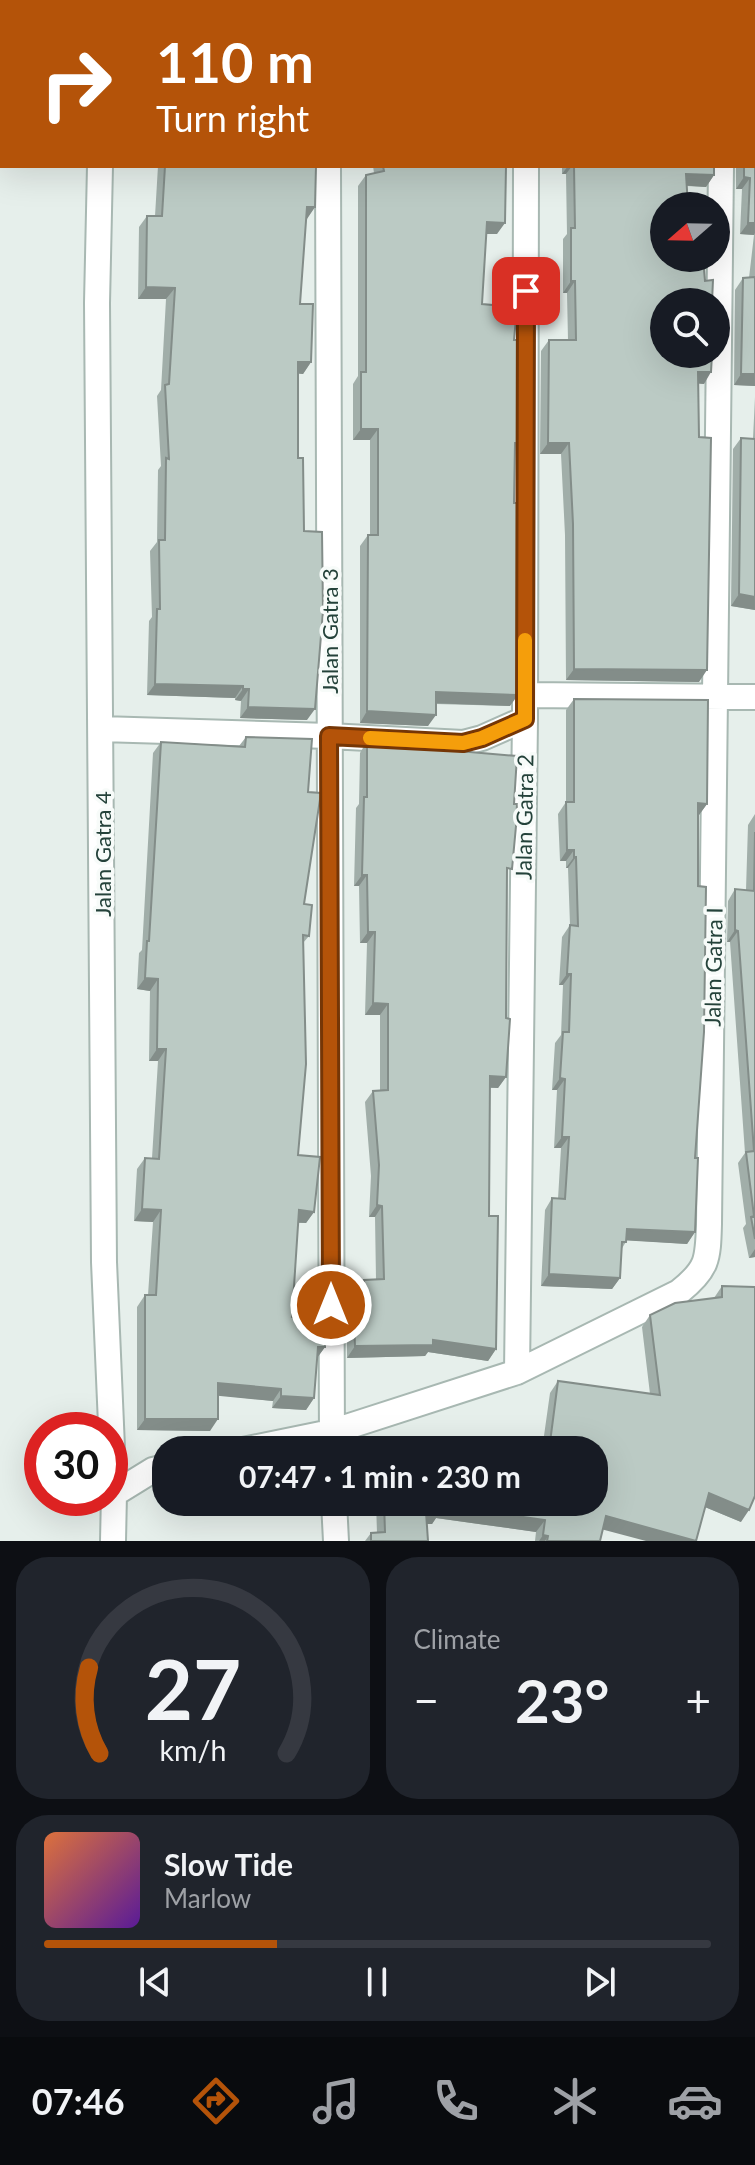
<!DOCTYPE html>
<html lang="en">
<head>
<meta charset="utf-8">
<style>
  :root { --surface:#171b24; --page:#20242c; --text:#f1f3f6; --muted:#9ea1a6; --line:#363941; --accent:#b45309 }
  body { margin:0; font-family:Lato,sans-serif; background:var(--page); color:var(--text); height:100vh; display:flex; flex-direction:column; font-size:30px; white-space:nowrap }
  * { box-sizing:border-box; margin:0 }
  p { font-size:26px; color:var(--muted) }
  .icon { flex:none; width:44px; height:44px; fill:none; stroke:currentColor; stroke-width:2; stroke-linecap:round; stroke-linejoin:round }
  .map { position:relative; height:1541px; overflow:hidden }
  .side { display:flex; flex-direction:column; gap:16px; padding:16px; background:#0d0f14; flex:1 }
  .side>* { flex:none }
  .guide { position:absolute; left:0px; top:0px; width:756px; height:168px; box-shadow:0 8px 32px #0002; background:#b45309; color:#fff; overflow:hidden }
  .needle { width:52px; rotate:250deg }
  .buttons { position:absolute; left:650px; top:192px; display:grid; gap:16px }
  .buttons a { display:grid; place-items:center; width:80px; height:80px; border-radius:50%; background:var(--surface); box-shadow:0 8px 32px #0002; font-size:40px }
  .speed { position:absolute; left:24px; top:1412px; display:flex; gap:16px; font-size:40px; font-weight:700; text-align:center }
  .speed>* { display:grid; place-content:center; width:104px; height:104px; border-radius:50%; background:var(--surface); box-shadow:0 8px 32px #0002; line-height:1 }
  .speed .limit { border:12px solid #d22; background:#fff; color:#111 }
  .pin { position:absolute; display:grid; place-items:center; width:68px; height:68px; color:#fff; margin:-34px; border-radius:16px; box-shadow:0 4px 12px #0006 }
  .me { position:absolute; width:88px; margin:-44px; rotate:0deg; stroke-linejoin:round; filter:drop-shadow(0 0 6px #0008) }
  .turn { display:flex; align-items:center; gap:28px; height:168px; padding:0 24px; font-size:36px }
  .turn .icon { width:104px; height:104px; stroke-width:2.5 }
  .turn b { display:block; font-size:56px; line-height:68px }
  .big { font-size:60px; font-weight:700; line-height:1.1 }
  .side .tile { flex:1; display:flex; flex-direction:column; justify-content:center; gap:12px; min-width:0; padding:0 28px; border-radius:32px; background:var(--page) }
  .side .dial { align-items:center; gap:0 }
  .dial svg { height:208px; overflow:visible; fill:none; stroke:var(--line); stroke-width:7; stroke-linecap:round; text-anchor:middle }
  .dial text { fill:var(--text); stroke:none }
  .song { display:flex; align-items:center; gap:24px }
  .cover { width:96px; height:96px; border-radius:12px; background:linear-gradient(135deg,hsl(20 70% 55%),hsl(270 70% 35%)) }
  .played { height:8px; border-radius:4px; background:linear-gradient(90deg,var(--accent) 35%,var(--line) 35%) }
  .keys { display:flex; justify-content:space-around; direction:ltr }
  .heat { display:flex; justify-content:space-between; align-items:center; font-size:44px; direction:ltr }
  .side .tiles { flex:1; display:grid; gap:16px; grid-template-columns:1fr 1fr }
  .tile:last-child { grid-column:span 2 }
  .trip { position:absolute; left:152px; top:1436px; width:456px; height:80px; border-radius:32px; background:var(--surface); box-shadow:0 8px 32px #0002; font-weight:700; line-height:80px; text-align:center }
  .tab-bar { display:flex; height:128px; justify-content:space-around; align-items:center; background:#090b0e; color:var(--muted) }
  .tab-bar .icon { width:56px; height:56px }
  .tab-bar .selected { color:var(--accent) }
  .tab-bar b { font-size:36px; color:var(--text) }
  .map>svg:first-child { display:block }
  .lines { fill:none; stroke-linecap:round; stroke-linejoin:round }
  .street-casing { stroke:#a8b8b2; stroke-width:28 }
  .street { stroke:#fff; stroke-width:24 }
  .wall { fill:#a1aea9 }
  .shaded-wall { fill:#838d89 }
  .building { fill:#bbcac4; stroke:#838d89; stroke-width:2 }
  .route-casing { stroke:#753606; stroke-width:20 }
  .route { stroke:#b45309; stroke-width:14 }
  .slow { stroke:#f59e0b; stroke-width:14 }
  .labels { text-anchor:middle; dominant-baseline:central; stroke-width:7; stroke-linejoin:round; paint-order:stroke }
  .street-label { font-size:22px; fill:#24423a; stroke:#f7fbf9 }
</style>
</head>
<body>
<div class="map">
<svg width="755" height="1541" viewBox="0 0 755 1541">
  <rect width="100%" height="100%" fill="#e6efeb"/>
  <g class="lines">
    <defs>
      <path id="street" d="M 328,0 L 328,2
        M 104,2 L 104,0
        M 526,2 L 526,0
        M 723,2 L 723,0
        M 100,166 L 97,303 L 104,1262 L 114,1494 L 113,1541
        M 328,166 L 332,1450
        M 525,695 L 755,697
        M 101,729 L 329,736 L 463,743 L 482,738 L 525,719
        M 517,1372 L 525,719 L 526,166
        M 243,1450 L 331,1432 L 517,1372 L 679,1292 C 708,1269 708,1259 709,1224 L 721,166
        M 114,1494 L 153,1470 L 166,1467
        M 334,1502 L 336,1541"/>
    </defs>
    <use href="#street" class="street-casing"/>
    <use href="#street" class="street"/>
  </g>
  <path class="wall" d="M 755,115 L 755,386 L 734,385 L 735,290 L 743,278 L 749,278 L 754,235 L 740,234 L 742,189 L 736,189 L 736,166 L 754,166 Z
    M 158,166 L 316,166 L 315,207 L 306,219 L 300,304 L 311,362 L 303,374 L 298,373 L 298,458 L 307,720 L 240,718 L 241,701 L 235,700 L 235,698 L 147,695 L 149,621 L 152,617 L 150,551 L 157,542 L 158,470 L 161,466 L 157,396 L 161,390 L 166,299 L 138,299 L 139,227 L 147,216 L 155,216 Z
    M 373,166 L 506,166 L 497,234 L 486,234 L 482,304 L 514,340 L 515,448 L 510,706 L 436,704 L 428,726 L 360,723 L 360,546 L 368,535 L 370,535 L 370,440 L 353,440 L 353,384 L 358,376 L 358,186 L 366,175 L 374,173 Z
    M 562,166 L 714,166 L 714,175 L 706,187 L 687,186 L 664,206 L 704,384 L 698,383 L 699,682 L 566,680 L 565,535 L 561,454 L 540,454 L 541,351 L 549,340 L 568,340 L 567,293 L 563,293 L 563,239 L 567,234 L 566,174 L 562,174 Z
    M 755,397 L 755,610 L 731,606 L 733,449 L 741,438 L 753,439 Z
    M 574,699 L 707,804 L 699,815 L 695,1232 L 687,1244 L 627,1240 L 621,1250 L 620,1278 L 612,1289 L 541,1286 L 545,1210 L 552,1198 L 558,1199 L 561,1148 L 554,1148 L 557,1090 L 552,1090 L 555,1043 L 561,1035 L 563,985 L 559,985 L 562,937 L 570,925 L 568,868 L 566,868 L 566,861 L 560,861 L 558,814 L 566,802 L 566,710 Z
    M 246,737 L 308,792 L 304,904 L 309,936 L 303,943 L 298,1155 L 314,1212 L 306,1223 L 298,1223 L 292,1317 L 325,1347 L 317,1358 L 314,1398 L 306,1410 L 272,1408 L 273,1401 L 218,1395 L 210,1431 L 137,1430 L 137,1307 L 145,1295 L 148,1295 L 153,1222 L 134,1221 L 137,1169 L 145,1158 L 152,1158 L 158,1061 L 149,1061 L 150,991 L 137,989 L 139,953 L 142,950 L 153,753 L 161,742 L 239,746 Z
    M 367,741 L 436,749 L 507,875 L 506,1077 L 498,1088 L 490,1088 L 489,1216 L 496,1349 L 488,1361 L 428,1352 L 425,1356 L 347,1358 L 347,1334 L 354,1322 L 357,1323 L 357,1291 L 364,1280 L 376,1279 L 375,1217 L 369,1217 L 371,1176 L 365,1102 L 373,1091 L 380,1091 L 380,1015 L 365,1015 L 367,943 L 360,943 L 359,886 L 354,886 L 356,808 L 359,804 L 360,753 Z
    M 755,814 L 755,1257 L 749,1258 L 743,1228 L 746,1224 L 738,1163 L 745,1153 L 730,942 L 727,942 L 728,901 L 735,889 L 746,890 L 748,825 Z
    M 722,1286 L 741,1522 L 705,1507 L 603,1529 L 600,1541 L 535,1541 L 536,1532 L 436,1518 L 432,1524 L 426,1524 L 428,1541 L 365,1541 L 371,1533 L 377,1533 L 376,1502 L 594,1502 L 594,1450 L 542,1450 L 550,1393 L 558,1381 L 650,1394 L 642,1327 L 650,1315 L 714,1298 Z"/>
  <path class="shaded-wall" d="M 568,166 L 572,166 L 566,174 L 562,174 Z
    M 686,174 L 714,175 L 706,187 L 678,185 Z
    M 744,177 L 750,178 L 742,189 L 736,189 Z
    M 307,207 L 315,207 L 307,219 L 299,219 Z
    M 487,222 L 505,223 L 497,234 L 479,234 Z
    M 748,223 L 755,223 L 755,233 L 754,235 L 740,234 Z
    M 571,281 L 575,281 L 567,293 L 563,293 Z
    M 146,287 L 175,288 L 166,299 L 138,299 Z
    M 298,362 L 311,362 L 303,374 L 290,373 Z
    M 698,372 L 711,372 L 704,384 L 690,383 Z
    M 741,374 L 755,374 L 755,386 L 734,385 Z
    M 361,429 L 378,429 L 370,440 L 353,440 Z
    M 548,443 L 569,443 L 561,454 L 540,454 Z
    M 739,594 L 755,597 L 755,610 L 731,606 Z
    M 574,669 L 707,670 L 699,682 L 566,680 Z
    M 155,684 L 243,686 L 235,698 L 147,695 Z
    M 243,689 L 249,689 L 241,701 L 235,700 Z
    M 436,692 L 518,695 L 510,706 L 428,703 Z
    M 248,707 L 315,709 L 307,720 L 240,718 Z
    M 367,711 L 436,715 L 428,726 L 360,723 Z
    M 698,803 L 707,804 L 699,815 Z
    M 567,850 L 574,850 L 566,861 L 560,861 Z
    M 574,857 L 576,857 L 568,868 L 566,868 Z
    M 362,875 L 367,875 L 359,886 L 354,886 Z
    M 735,930 L 738,931 L 730,942 L 727,942 Z
    M 368,932 L 375,932 L 367,943 L 360,943 Z
    M 567,974 L 571,974 L 563,985 L 559,985 Z
    M 145,978 L 158,979 L 150,991 L 137,989 Z
    M 373,1003 L 388,1004 L 380,1015 L 365,1015 Z
    M 157,1049 L 166,1049 L 158,1061 L 149,1061 Z
    M 490,1076 L 506,1077 L 498,1088 L 482,1087 Z
    M 560,1078 L 565,1079 L 557,1090 L 552,1090 Z
    M 562,1137 L 569,1137 L 561,1148 L 554,1148 Z
    M 377,1205 L 382,1206 L 375,1217 L 369,1217 Z
    M 142,1209 L 161,1210 L 153,1222 L 134,1221 Z
    M 299,1210 L 314,1212 L 306,1223 L 291,1222 Z
    M 627,1229 L 695,1232 L 687,1244 L 619,1240 Z
    M 755,1249 L 755,1257 L 749,1258 Z
    M 549,1274 L 620,1278 L 612,1289 L 541,1286 Z
    M 433,1340 L 496,1349 L 488,1361 L 428,1352 L 425,1356 L 347,1358 L 355,1346 Z
    M 318,1347 L 325,1347 L 317,1358 Z
    M 218,1383 L 281,1389 L 273,1401 L 210,1395 Z
    M 281,1396 L 314,1398 L 306,1410 L 272,1408 Z
    M 145,1419 L 218,1419 L 210,1431 L 137,1430 Z
    M 709,1493 L 749,1510 L 741,1522 L 700,1505 Z
    M 440,1505 L 545,1520 L 536,1532 L 436,1518 L 432,1524 L 417,1524 L 426,1512 Z
    M 606,1516 L 696,1541 L 646,1541 L 597,1528 Z
    M 543,1535 L 548,1536 L 545,1541 L 539,1541 Z"/>
  <path class="building" d="M 0,0 L 49,0 L 49,2 L 2,2 L 2,33 L 0,34 Z
    M 170,0 L 317,0 L 318,2 L 170,2 Z
    M 381,0 L 523,0 L 525,2 L 381,2 Z
    M 545,0 L 701,0 L 701,2 L 543,2 Z
    M 754,115 L 755,115 L 755,223 L 748,223 L 750,178 L 744,177 L 744,166 L 754,166 Z
    M 165,166 L 316,166 L 315,207 L 307,207 L 300,304 L 313,304 L 311,362 L 298,362 L 298,458 L 303,458 L 304,531 L 322,532 L 323,611 L 315,709 L 248,707 L 249,689 L 243,689 L 243,686 L 155,684 L 157,609 L 160,609 L 159,540 L 165,540 L 166,458 L 169,459 L 165,385 L 169,384 L 175,288 L 146,287 L 147,216 L 162,216 Z
    M 383,166 L 506,166 L 505,223 L 487,222 L 482,304 L 517,307 L 514,340 L 519,340 L 518,443 L 515,443 L 514,503 L 518,503 L 518,695 L 436,692 L 436,715 L 367,711 L 368,535 L 378,535 L 378,429 L 361,429 L 361,372 L 366,372 L 366,175 L 384,171 Z
    M 574,166 L 714,166 L 714,175 L 686,174 L 688,206 L 664,206 L 664,258 L 703,258 L 705,281 L 713,280 L 712,302 L 664,302 L 664,354 L 712,354 L 711,372 L 698,372 L 699,437 L 711,438 L 707,670 L 574,669 L 573,524 L 569,443 L 548,443 L 549,340 L 576,340 L 575,281 L 571,281 L 571,228 L 575,228 Z
    M 755,277 L 755,374 L 741,374 L 743,278 Z
    M 741,438 L 755,439 L 755,597 L 739,594 Z
    M 574,699 L 708,700 L 707,804 L 698,803 L 698,886 L 706,887 L 704,1032 L 695,1158 L 698,1158 L 695,1232 L 627,1229 L 626,1242 L 622,1242 L 620,1278 L 549,1274 L 552,1198 L 565,1199 L 569,1137 L 562,1137 L 565,1079 L 560,1078 L 563,1032 L 569,1032 L 571,974 L 567,974 L 570,925 L 578,926 L 576,857 L 574,857 L 574,850 L 567,850 L 566,802 L 574,802 Z
    M 246,737 L 312,739 L 308,792 L 321,793 L 304,904 L 312,905 L 309,936 L 303,935 L 306,1064 L 298,1155 L 320,1157 L 314,1212 L 299,1210 L 292,1317 L 325,1320 L 325,1347 L 318,1347 L 314,1398 L 281,1396 L 281,1389 L 218,1383 L 218,1419 L 145,1419 L 145,1295 L 156,1295 L 161,1210 L 142,1209 L 145,1158 L 159,1159 L 166,1049 L 157,1049 L 158,979 L 145,978 L 147,941 L 149,941 L 161,742 L 245,747 Z
    M 367,741 L 436,745 L 436,749 L 517,756 L 514,804 L 517,804 L 516,826 L 512,869 L 507,868 L 506,1018 L 510,1019 L 506,1077 L 490,1076 L 489,1216 L 498,1216 L 496,1349 L 433,1340 L 433,1345 L 355,1346 L 354,1322 L 365,1323 L 364,1280 L 384,1279 L 382,1206 L 377,1205 L 379,1165 L 373,1091 L 388,1090 L 388,1004 L 373,1003 L 375,932 L 368,932 L 367,875 L 362,875 L 364,797 L 367,797 Z
    M 755,832 L 755,1239 L 751,1217 L 754,1216 L 746,1152 L 754,1151 L 738,931 L 735,930 L 735,889 L 754,891 Z
    M 722,1286 L 755,1287 L 755,1496 L 749,1510 L 709,1493 L 696,1541 L 606,1516 L 600,1541 L 547,1541 L 548,1536 L 543,1535 L 545,1520 L 440,1505 L 441,1512 L 426,1512 L 428,1541 L 371,1541 L 371,1533 L 385,1532 L 384,1502 L 594,1502 L 594,1450 L 549,1450 L 558,1381 L 660,1395 L 650,1315 L 675,1303 L 722,1297 Z"/>
  <g class="lines">
    <defs>
      <path id="route" d="M 331,1305 L 329,736 L 463,743 L 482,738 L 525,719 L 526,291"/>
    </defs>
    <use href="#route" class="route-casing"/>
    <use href="#route" class="route"/>
    <path class="slow" d="M 370,738 L 463,743 L 482,738 L 525,719 L 525,640"/>
  </g>
  <g class="labels">
    <g class="street-label">
      <text transform="translate(329 631) rotate(-90)">Jalan Gatra 3</text>
      <text transform="translate(524 817) rotate(-89)">Jalan Gatra 2</text>
      <text transform="translate(102 854) rotate(-90)">Jalan Gatra 4</text>
      <text transform="translate(713 967) rotate(-89)">Jalan Gatra I</text>
    </g>
  </g>
</svg>
<div class="buttons">
<a><svg class="needle" viewBox="-14 -14 28 28"><path d="M0-13l5 13h-10z" fill="#e53935"/><path d="M0 13l5-13h-10z" fill="#9ea1a6"/></svg></a>
<a><svg class="icon" aria-label="search" viewBox="0 0 24 24"><circle cx="10" cy="10" r="6"/><path d="M15 15l6 6"/></svg></a>
</div>
<div class="speed"><div class="limit">30</div></div>
<div class="pin" style="left:526px;top:291px;background:#d93025"><svg class="icon" aria-label="arrive" viewBox="0 0 24 24"><path d="M6 21V4h12l-3 4 3 4H6"/></svg></div>
<svg class="me" style="left:331px;top:1305px" viewBox="-20 -20 40 40"><circle r="17" fill="#b45309" stroke="#fff" stroke-width="3"/><path d="M0-11L8 9 0 5-8 9z" fill="#fff"/></svg>
<div class="trip">07:47 · 1 min · 230 m</div>
<div class="guide">
<div class="turn"><svg class="icon" aria-label="right" viewBox="0 0 24 24"><path d="M7 20v-9h11M14 6l5 5-5 5"/></svg><div><b>110 m</b>Turn right</div></div>
</div>
</div>
<section class="side">
<div class="tiles">
<div class="tile dial"><svg viewBox="0 0 100 80">
<path d="M14 69A42 42 0 1 1 86 69"/>
<path d="M14 69A42 42 0 0 1 10 36" stroke="#b45309"/>
<text x="50" y="56" font-size="32" font-weight="700">27</text>
<text x="50" y="72" font-size="11">km/h</text>
</svg></div>
<div class="tile"><p>Climate</p>
<div class="heat"><a>−</a><b class="big">23°</b><a>+</a></div>
</div>
<div class="tile">
<div class="song"><i class="cover"></i><div><b>Slow Tide</b><p>Marlow</p></div></div>
<div class="played"></div>
<div class="keys"><svg class="icon" aria-label="previous" viewBox="0 0 24 24"><path d="M18 5L8 12l10 7zM5 5v14"/></svg><svg class="icon" aria-label="pause" viewBox="0 0 24 24"><path d="M8 5v14M16 5v14"/></svg><svg class="icon" aria-label="next" viewBox="0 0 24 24"><path d="M6 5l10 7-10 7zM19 5v14"/></svg></div>
</div>
</div>
</section>
<nav class="tab-bar">
<b>07:46</b>
<svg class="icon selected" aria-label="directions" viewBox="0 0 24 24"><path d="M12 3l9 9-9 9-9-9zM9 14v-3h6M13 9l2 2-2 2"/></svg>
<svg class="icon" aria-label="music" viewBox="0 0 24 24"><path d="M9 18V5l10-2v13"/><circle cx="6" cy="18" r="3"/><circle cx="16" cy="16" r="3"/></svg>
<svg class="icon" aria-label="phone" viewBox="0 0 24 24"><path d="M5 4h4l2 5-3 2q2 4 5 5l2-3 5 2v4C11 20 4 13 5 4z"/></svg>
<svg class="icon" aria-label="climate" viewBox="0 0 24 24"><path d="M12 3v18M4 7l16 10M4 17L20 7"/></svg>
<svg class="icon" aria-label="car" viewBox="0 0 24 24"><path d="M5 17H2v-5l4-1 3-4h7l3 4 3 1v5h-3M9 17h6M6 11h13"/><circle cx="7" cy="17" r="2"/><circle cx="17" cy="17" r="2"/></svg>
</nav>
</body>
</html>
